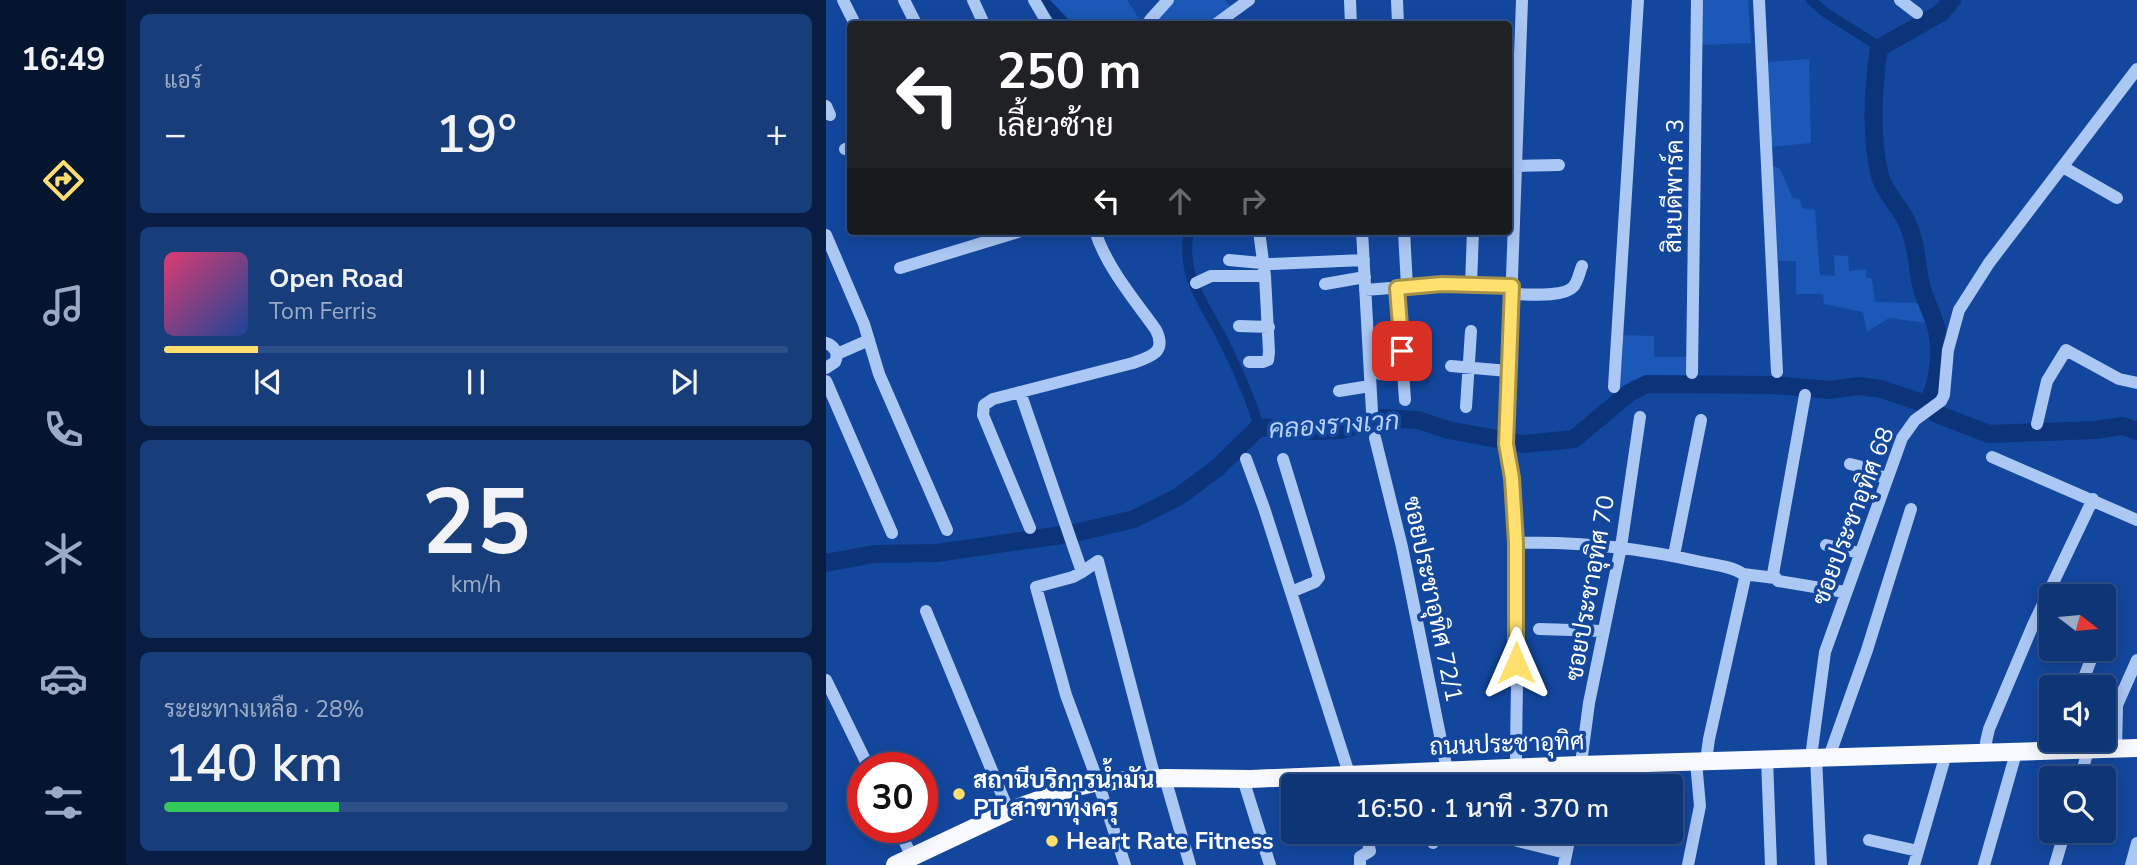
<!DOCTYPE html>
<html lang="th">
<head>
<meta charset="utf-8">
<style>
  :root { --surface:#0e3576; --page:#173d7b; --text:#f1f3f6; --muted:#9babc5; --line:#2e5088; --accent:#ffdf6e }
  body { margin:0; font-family:"Nunito Sans",Sarabun,sans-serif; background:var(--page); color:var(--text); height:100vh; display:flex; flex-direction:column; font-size:26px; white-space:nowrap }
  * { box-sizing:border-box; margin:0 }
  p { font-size:23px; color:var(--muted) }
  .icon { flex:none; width:38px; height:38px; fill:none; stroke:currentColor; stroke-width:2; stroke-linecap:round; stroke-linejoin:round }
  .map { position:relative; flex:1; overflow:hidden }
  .panel { display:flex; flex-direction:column; gap:14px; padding:14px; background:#081d41; width:700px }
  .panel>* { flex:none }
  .banner { position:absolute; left:21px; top:21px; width:665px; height:214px; border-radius:7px; box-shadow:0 4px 18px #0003,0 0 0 2px var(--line); background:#202124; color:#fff; overflow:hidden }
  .needle { width:46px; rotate:106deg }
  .fabs { position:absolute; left:1213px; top:584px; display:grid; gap:14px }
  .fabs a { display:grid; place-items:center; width:77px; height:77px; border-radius:7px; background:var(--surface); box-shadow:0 4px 18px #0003,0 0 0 2px var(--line); font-size:35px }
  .speed { position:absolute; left:21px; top:752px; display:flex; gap:14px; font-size:35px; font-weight:700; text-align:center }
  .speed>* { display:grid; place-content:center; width:91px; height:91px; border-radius:50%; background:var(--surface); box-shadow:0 4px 18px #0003,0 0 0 2px var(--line); line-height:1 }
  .speed .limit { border:10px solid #d22; background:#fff; color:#111 }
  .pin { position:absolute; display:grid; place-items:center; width:60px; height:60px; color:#fff; margin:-30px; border-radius:14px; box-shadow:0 4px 10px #0006 }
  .me { position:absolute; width:77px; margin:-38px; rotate:0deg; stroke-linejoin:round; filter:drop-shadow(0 0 5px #0008) }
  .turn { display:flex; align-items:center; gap:24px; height:147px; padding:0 35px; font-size:32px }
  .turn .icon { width:91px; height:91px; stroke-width:2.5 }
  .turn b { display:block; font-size:49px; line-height:60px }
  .lanes { display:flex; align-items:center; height:66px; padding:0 35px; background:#0003; justify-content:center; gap:35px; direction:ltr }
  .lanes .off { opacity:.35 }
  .big { font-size:52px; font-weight:600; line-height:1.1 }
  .panel .widget { flex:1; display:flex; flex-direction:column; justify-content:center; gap:10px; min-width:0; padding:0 24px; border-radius:10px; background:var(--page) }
  .panel .dial { align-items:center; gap:0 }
  .dial b { font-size:91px; line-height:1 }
  .song { display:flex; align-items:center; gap:21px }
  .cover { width:84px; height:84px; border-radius:10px; background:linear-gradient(135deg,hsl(340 70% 55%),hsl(220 70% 35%)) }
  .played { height:7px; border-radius:4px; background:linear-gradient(90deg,var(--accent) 15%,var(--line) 15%) }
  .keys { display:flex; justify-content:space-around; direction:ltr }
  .heat { display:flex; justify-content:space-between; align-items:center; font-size:38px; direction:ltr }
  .charge { height:10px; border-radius:5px; background:linear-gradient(90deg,#34c759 28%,var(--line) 0) }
  .trip { position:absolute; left:455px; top:774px; width:402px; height:70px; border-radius:7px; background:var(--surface); box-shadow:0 4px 18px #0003,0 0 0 2px var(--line); font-weight:600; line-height:70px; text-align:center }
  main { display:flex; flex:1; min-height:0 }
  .dock { display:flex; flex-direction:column; width:126px; justify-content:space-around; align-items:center; background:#06152f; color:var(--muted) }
  .dock .icon { width:49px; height:49px }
  .dock .active { color:var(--accent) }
  .dock b { font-size:32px; color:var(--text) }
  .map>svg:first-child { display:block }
  .green { fill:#1b58b8 }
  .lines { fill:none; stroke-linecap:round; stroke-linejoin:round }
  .canal { stroke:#0c347b; stroke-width:10 }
  .river { stroke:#0c347b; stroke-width:18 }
  .minor { stroke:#abc7f4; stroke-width:12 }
  .major { stroke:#f8faff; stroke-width:18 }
  .route-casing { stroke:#a69148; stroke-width:18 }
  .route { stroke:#ffdf6e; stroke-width:12 }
  .poi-dot { fill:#ffdf6e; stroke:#13479e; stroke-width:2.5 }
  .labels { text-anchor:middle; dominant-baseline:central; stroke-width:7; stroke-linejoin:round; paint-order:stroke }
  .street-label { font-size:24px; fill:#fff; stroke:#13479e }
  .poi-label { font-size:24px; font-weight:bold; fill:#fff; stroke:#13479e; text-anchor:start }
  .water-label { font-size:26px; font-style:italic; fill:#b7d1fa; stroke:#13479e }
</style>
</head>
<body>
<main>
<nav class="dock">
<b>16:49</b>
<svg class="icon active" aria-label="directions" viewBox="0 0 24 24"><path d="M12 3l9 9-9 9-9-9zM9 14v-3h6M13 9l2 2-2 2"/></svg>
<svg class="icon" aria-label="music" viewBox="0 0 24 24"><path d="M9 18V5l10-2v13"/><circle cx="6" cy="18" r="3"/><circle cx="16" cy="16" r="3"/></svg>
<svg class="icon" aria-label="phone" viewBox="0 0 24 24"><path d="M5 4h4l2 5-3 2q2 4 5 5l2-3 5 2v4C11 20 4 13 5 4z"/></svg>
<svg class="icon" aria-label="climate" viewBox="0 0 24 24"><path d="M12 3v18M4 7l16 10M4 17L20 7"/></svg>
<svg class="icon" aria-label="car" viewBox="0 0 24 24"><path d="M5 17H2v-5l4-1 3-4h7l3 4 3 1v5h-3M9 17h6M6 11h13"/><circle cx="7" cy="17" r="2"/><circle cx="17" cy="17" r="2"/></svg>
<svg class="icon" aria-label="filters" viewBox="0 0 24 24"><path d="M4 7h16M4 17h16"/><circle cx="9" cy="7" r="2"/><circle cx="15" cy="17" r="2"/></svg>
</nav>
<section class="panel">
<div class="widget"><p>แอร์</p>
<div class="heat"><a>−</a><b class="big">19°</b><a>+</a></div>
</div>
<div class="widget">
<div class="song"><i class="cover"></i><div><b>Open Road</b><p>Tom Ferris</p></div></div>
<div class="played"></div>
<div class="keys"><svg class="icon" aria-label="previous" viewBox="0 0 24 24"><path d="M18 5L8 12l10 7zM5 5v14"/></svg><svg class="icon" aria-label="pause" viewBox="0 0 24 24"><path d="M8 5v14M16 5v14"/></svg><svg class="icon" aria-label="next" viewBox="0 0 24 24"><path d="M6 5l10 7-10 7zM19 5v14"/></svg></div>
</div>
<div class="widget dial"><b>25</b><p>km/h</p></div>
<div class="widget"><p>ระยะทางเหลือ · 28%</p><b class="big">140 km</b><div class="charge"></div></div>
</section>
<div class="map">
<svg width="1311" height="865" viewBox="0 0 1311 865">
  <rect width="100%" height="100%" fill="#13479e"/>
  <path class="green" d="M 220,0 L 301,0 L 314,20 L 347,0 L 399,0 L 406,8 L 384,24 L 244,24 Z
    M 874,0 L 922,0 L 925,43 L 873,45 Z
    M 983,59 L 985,143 L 945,147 L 940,62 Z
    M 946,165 L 954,169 L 967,198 L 973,199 L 976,208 L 989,210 L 994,275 L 1009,276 L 1008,255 L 1022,256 L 1023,271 L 1040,269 L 1040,277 L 1046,279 L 1049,302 L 1096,303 L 1101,323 L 1063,318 L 1041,332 L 1037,312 L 998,304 L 997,294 L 970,294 L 970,261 L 952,261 Z
    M 793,335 L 828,336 L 828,357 L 861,357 L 863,378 L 806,380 L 790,394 Z"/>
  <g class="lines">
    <path class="canal" d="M 217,0 L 240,24
      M 985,0 L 1000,13 L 1054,47
      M 363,231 C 354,278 379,303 398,342 C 412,370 424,397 433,427"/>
    <path class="river" d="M 1100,404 C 1112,388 1115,356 1112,336 C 1110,317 1097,300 1094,280 C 1090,257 1090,240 1079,218 C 1071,204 1058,191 1054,176 C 1044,136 1047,89 1053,48 L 1115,13 L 1126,0
      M 0,563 L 48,554 L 111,553 L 249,533 L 308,519 L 352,497 L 390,469 L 433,427 L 487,431 L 514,430 L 557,418 L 592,420 L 622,430 L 698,444 L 748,439 L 803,393 L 821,384 L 950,385 L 1003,390 L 1032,386 L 1055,389 L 1100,404 L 1111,414 L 1163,434 L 1269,430 L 1297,426 L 1311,431"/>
    <path class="minor" d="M 17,0 L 29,24
      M 78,0 L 90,24
      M 147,0 L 158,24
      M 208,0 L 222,24
      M 571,0 L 572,24
      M 933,0 L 951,372
      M 1074,0 L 1091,13
      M 524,1 L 525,24
      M 324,20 L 342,0
      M 390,24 L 423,0
      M 0,106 L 4,115
      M 19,149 L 24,147
      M 689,166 L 733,165
      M 1237,167 L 1291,198
      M 536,231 L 546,412
      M 578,231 L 581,287
      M 0,235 L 38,324 L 53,374 L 121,530
      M 403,260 L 446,264 L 538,260
      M 74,268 L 195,231
      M 370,283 L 385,276 L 439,276
      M 499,284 L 539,277
      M 645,285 L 647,231
      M 571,287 L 579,400
      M 539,290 L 616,284 L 686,286
      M 685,294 C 700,294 737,298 747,287 C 752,282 753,273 756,266
      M 413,326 L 443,327
      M 0,343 C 9,346 13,354 9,362 L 0,368
      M 11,354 L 43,340
      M 423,362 L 437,362 L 442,360 L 443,352 L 439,276 L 433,231
      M 625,366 L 682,371
      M 866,373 L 871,0
      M 554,374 L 577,372
      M 0,381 L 66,533
      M 788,387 L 812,0
      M 513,391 L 544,386
      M 194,392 L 256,572 L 272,561 L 329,778
      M 979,395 L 947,574 L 952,581 L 1019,592
      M 640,407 L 645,331
      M 1211,424 L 1221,381 L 1240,350 L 1293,379 L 1311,383
      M 549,438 L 576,547 L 621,770
      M 1166,457 L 1311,520
      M 420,459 L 438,508 L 527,786
      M 457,459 L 493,577 L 489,582 L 465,592
      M 1024,464 L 1040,468 L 1061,480
      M 204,528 L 157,415 L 158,405 L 167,399 L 307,363 C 325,357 341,352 330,330 C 308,299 281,268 269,231
      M 690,543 C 753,541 814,548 875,562 C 889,565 905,566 917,574 L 919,578 L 883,739 L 880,761
      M 1000,545 L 1033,553
      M 848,555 L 875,420
      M 256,572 L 247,577 L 210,587 L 240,695 L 272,782 L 299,865
      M 917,574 L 949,578
      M 100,611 L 183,812
      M 713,629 L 778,631
      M 1278,630 L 1284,615
      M 0,680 L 43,768
      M 1262,688 L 1256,683 L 1269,649
      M 1278,695 L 1292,702
      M 1290,749 L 1291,705 L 1311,660
      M 1162,753 L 1160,742 L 1163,729 L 1207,625 L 1267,499
      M 985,757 L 999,652 L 1076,438 L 1089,420 L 1115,401 L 1118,395 L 1122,350 L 1133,310 L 1163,263 L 1311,69
      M 990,757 L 995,865
      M 1003,757 L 1041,650 L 1085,509
      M 941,759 L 945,865
      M 690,768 C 690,662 698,549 680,444 L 696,0
      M 586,772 L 590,786
      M 339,778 L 364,865
      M 417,779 L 444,865
      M 1254,779 L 1262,750
      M 752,786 L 763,703 L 795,547 L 814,417
      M 72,828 L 86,857
      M 603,831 L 607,843
      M 668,835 L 740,853
      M 483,836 L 521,831
      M 1043,840 L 1092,851
      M 534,865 L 534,857 L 544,851 L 539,831
      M 738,865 L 745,831
      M 862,865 L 874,806 L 870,762
      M 1088,865 L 1120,754
      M 1158,865 L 1190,753
      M 1229,865 L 1239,831
      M 1305,865 L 1311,843"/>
    <path class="major" d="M 69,865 L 190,808 L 243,789 L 272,782 L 339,778 L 425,779 L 754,765 L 1311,748"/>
  </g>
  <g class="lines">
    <defs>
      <path id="route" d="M 576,351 L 571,288 L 616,284 L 686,286 L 680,444 L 686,478 L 690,543 L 690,663"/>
    </defs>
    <use href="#route" class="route-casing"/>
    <use href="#route" class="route"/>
  </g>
  <g class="poi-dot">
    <circle cx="133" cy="794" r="7"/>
    <circle cx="226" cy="841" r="7"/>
  </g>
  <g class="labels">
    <g class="street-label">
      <text transform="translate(848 186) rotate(-89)">สินบดีพาร์ค 3</text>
      <text transform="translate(1027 516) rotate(-69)">ซอยประชาอุทิศ 68</text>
      <text transform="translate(764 588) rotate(-80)">ซอยประชาอุทิศ 70</text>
      <text transform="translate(607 599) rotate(78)">ซอยประชาอุทิศ 72/1</text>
      <text transform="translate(681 744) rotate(-2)">ถนนประชาอุทิศ</text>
    </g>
    <g class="poi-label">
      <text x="147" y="780">สถานีบริการน้ำมัน<tspan x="147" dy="28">PT สาขาทุ่งครุ</tspan></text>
      <text x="240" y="841">Heart Rate Fitness</text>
    </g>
    <g class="water-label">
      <text transform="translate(508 425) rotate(-4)">คลองรางเวก</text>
    </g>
  </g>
</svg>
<div class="fabs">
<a><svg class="needle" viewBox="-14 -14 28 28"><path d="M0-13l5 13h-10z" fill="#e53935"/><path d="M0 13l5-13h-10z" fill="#9babc5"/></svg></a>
<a><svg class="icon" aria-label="sound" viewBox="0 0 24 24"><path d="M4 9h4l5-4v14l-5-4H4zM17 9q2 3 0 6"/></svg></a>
<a><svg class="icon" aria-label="search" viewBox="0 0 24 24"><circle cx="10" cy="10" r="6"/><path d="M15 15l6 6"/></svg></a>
</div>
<div class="speed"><div class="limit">30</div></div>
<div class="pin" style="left:576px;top:351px;background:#d93025"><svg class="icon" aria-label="arrive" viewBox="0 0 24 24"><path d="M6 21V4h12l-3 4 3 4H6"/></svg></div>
<svg class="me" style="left:690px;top:663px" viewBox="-20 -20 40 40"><path d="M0-17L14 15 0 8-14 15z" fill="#ffdf6e" stroke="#fff" stroke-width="4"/></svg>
<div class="trip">16:50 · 1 นาที · 370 m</div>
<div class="banner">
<div class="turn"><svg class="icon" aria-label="left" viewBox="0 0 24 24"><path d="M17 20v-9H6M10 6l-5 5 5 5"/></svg><div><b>250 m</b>เลี้ยวซ้าย</div></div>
<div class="lanes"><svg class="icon" aria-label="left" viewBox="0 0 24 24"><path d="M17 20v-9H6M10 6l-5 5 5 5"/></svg><svg class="icon off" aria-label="ahead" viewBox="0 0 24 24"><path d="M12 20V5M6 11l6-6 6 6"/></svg><svg class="icon off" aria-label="right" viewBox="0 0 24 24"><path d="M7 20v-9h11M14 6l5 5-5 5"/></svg></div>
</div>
</div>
</main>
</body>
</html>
